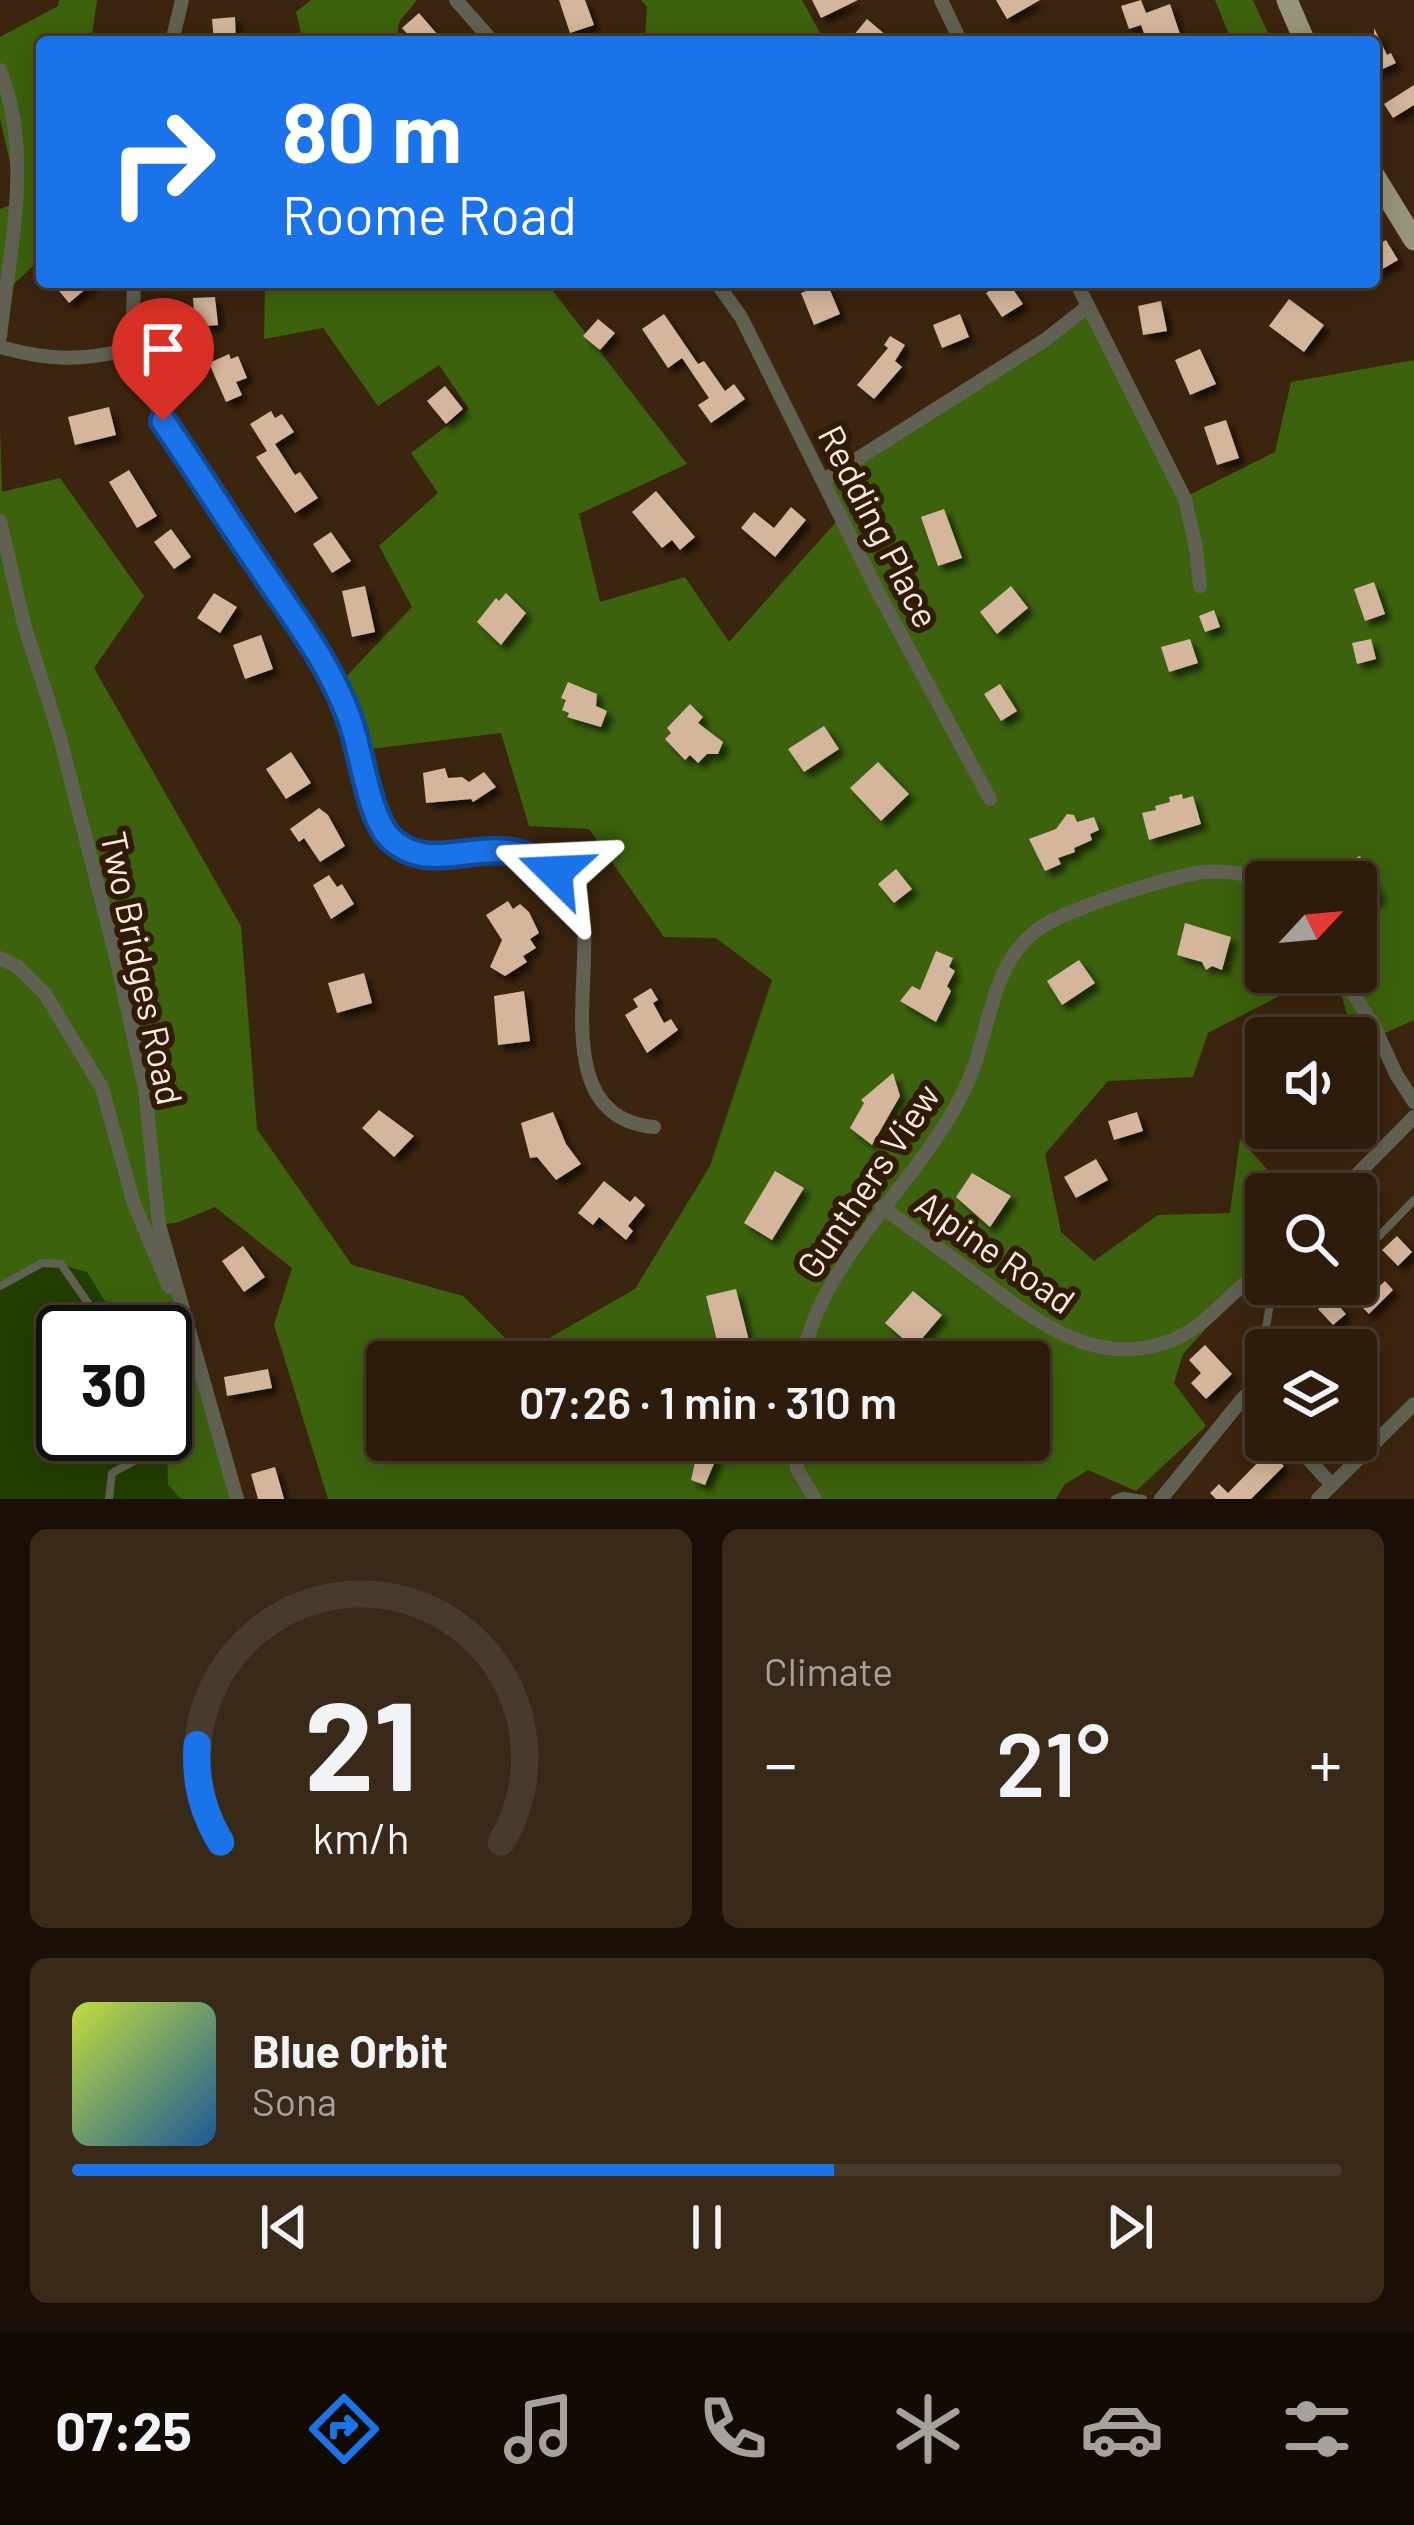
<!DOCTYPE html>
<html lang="en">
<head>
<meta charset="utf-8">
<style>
  :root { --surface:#2d1c0b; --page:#392919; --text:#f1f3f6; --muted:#a7a19d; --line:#483a2c; --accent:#1a73e8 }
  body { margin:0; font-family:Barlow,sans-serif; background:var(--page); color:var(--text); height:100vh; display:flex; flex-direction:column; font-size:45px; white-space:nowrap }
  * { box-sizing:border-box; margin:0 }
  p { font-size:39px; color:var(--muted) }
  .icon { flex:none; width:66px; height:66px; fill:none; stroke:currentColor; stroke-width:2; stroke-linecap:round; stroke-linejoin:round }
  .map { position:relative; height:1499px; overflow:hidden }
  .details { display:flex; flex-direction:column; gap:30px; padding:30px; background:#190f06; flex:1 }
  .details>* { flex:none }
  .hud { position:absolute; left:36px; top:36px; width:1344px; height:252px; border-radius:12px; box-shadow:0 6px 30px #0003,0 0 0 3px var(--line); background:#1a73e8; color:#fff; overflow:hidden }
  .needle { width:78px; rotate:64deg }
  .tools { position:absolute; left:1245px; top:861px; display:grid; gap:24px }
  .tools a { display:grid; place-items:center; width:132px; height:132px; border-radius:12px; background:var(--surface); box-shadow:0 6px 30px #0003,0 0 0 3px var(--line); font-size:60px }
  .speed { position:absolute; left:36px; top:1305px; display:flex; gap:24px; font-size:60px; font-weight:700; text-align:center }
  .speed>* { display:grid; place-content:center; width:156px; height:156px; border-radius:50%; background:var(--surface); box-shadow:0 6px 30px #0003,0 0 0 3px var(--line); line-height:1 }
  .speed .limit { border:6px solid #111; border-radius:18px; background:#fff; color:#111 }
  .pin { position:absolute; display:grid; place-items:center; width:102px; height:102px; color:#fff; margin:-123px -51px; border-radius:50% 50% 50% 0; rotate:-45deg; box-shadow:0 0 12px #0007 }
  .pin .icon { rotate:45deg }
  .me { position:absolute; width:132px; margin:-66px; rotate:291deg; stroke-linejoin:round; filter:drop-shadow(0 0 9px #0008) }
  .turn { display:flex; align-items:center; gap:42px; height:252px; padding:0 48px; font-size:54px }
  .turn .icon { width:156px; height:156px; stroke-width:2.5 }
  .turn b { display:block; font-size:84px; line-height:102px }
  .big { font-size:90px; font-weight:600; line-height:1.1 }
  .details .widget { flex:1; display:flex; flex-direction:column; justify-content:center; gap:18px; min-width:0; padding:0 42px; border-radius:18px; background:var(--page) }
  .details .dial { align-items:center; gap:0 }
  .dial svg { height:312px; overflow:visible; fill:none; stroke:var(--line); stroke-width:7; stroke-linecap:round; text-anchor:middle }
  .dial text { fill:var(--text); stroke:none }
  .song { display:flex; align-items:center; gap:36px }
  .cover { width:144px; height:144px; border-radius:18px; background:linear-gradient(135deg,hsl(70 70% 55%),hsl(210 70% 35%)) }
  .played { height:12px; border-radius:6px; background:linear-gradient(90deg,var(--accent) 60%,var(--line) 60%) }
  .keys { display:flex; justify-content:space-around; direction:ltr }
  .heat { display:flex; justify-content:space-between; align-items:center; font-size:66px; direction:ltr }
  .details .tiles { flex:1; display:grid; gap:30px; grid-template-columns:1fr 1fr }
  .widget:last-child { grid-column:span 2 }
  .trip { position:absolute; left:366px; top:1341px; width:684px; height:120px; border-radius:12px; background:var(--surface); box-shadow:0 6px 30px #0003,0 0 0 3px var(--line); font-weight:600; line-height:120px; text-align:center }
  .tab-bar { display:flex; height:192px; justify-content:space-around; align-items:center; background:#120b04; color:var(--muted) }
  .tab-bar .icon { width:84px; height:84px }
  .tab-bar .active { color:var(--accent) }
  .tab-bar b { font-size:54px; color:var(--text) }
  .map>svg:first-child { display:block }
  .green { fill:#223e00; fill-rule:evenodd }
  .forest { fill:#3c620d; fill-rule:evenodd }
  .building { fill:#d4b69c; filter:url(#shadow) }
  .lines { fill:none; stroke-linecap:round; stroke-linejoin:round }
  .lane { stroke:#616153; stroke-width:8 }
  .street { stroke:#616153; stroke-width:14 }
  .primary { stroke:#979678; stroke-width:21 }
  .route-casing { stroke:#114b97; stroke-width:30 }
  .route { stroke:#1a73e8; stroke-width:21 }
  .labels { text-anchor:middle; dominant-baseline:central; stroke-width:12; stroke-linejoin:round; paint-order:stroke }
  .street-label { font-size:36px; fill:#fcecdf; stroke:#321b05 }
</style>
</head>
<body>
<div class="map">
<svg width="1414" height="1499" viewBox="0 0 1414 1499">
  <defs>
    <filter id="shadow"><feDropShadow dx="6" dy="6" stdDeviation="3" flood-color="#0009"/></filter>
  </defs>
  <rect width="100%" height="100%" fill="#3c250f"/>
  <path class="green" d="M 112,1176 L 227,1499 L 0,1499 L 0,1245 ZM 63,1332 L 165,1332 L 165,1434 L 63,1434 Z"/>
  <path class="forest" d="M 59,0 L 97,0 L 91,42 L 42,42 L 42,257 L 10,288 L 0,291 L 0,209 L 19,202 L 0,119 L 0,37 L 58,6 Z
    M 311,0 L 417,0 L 399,22 L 396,42 L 303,42 L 296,12 Z
    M 641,0 L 802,0 L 825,42 L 681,42 L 645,36 L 647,7 Z
    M 1215,0 L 1253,0 L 1272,42 L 1232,42 Z
    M 265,282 L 546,282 L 687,464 L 579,514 L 600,602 L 685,577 L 729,642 L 844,513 L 827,478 L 1089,308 L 1187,496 L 1275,452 L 1291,382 L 1414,360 L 1414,1020 L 1356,1046 L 1342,997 L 1310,980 L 1208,1033 L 1193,1077 L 1108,1081 L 1045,1154 L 1061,1232 L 1094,1261 L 1158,1215 L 1230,1213 L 1240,1139 L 1289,1194 L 1266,1194 L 1266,1262 L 1183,1354 L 1174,1383 L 1206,1426 L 1136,1491 L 1088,1470 L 1064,1485 L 1056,1499 L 328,1499 L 274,1325 L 292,1268 L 215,1207 L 179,1222 L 162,1225 L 244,1499 L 181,1499 L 168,1485 L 165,1332 L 124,1332 L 87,1272 L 42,1259 L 0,1283 L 0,425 L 2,492 L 60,478 L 144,596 L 94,668 L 241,926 L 257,1129 L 352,1265 L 463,1296 L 521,1354 L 635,1289 L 710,1166 L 772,980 L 716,938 L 664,937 L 589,829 L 529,826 L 501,733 L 370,749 L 340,683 L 412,607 L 379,546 L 438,493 L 411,453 L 469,409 L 439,365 L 378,406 L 323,328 L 264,339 ZM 1266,882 L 1356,882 L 1356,972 L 1266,972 ZM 387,1362 L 1029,1362 L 1029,1440 L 387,1440 Z"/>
  <path class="building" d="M 559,0 L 585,0 L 594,25 L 570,33 Z
    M 812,0 L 858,0 L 821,18 Z
    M 996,0 L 1040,0 L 1007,19 Z
    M 1141,0 L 1146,13 L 1170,4 L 1180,34 L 1147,42 L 1141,25 L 1129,29 L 1121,6 Z
    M 419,13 L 444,42 L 415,42 L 402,28 Z
    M 235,17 L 236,42 L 214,42 L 212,19 Z
    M 867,19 L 894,42 L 848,42 Z
    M 1374,28 L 1387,55 L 1391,53 L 1396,63 L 1374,73 Z
    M 1414,85 L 1414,105 L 1393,118 L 1384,104 Z
    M 1386,240 L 1398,260 L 1374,274 L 1374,247 Z
    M 61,282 L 94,282 L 69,303 L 56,287 Z
    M 1002,282 L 1008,282 L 1023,304 L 1002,317 L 986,293 Z
    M 827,283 L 840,314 L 814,325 L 801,293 Z
    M 215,297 L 218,325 L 195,327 L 193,298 Z
    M 1289,299 L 1324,325 L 1304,352 L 1269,326 Z
    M 1161,301 L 1167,331 L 1143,335 L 1138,306 Z
    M 664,314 L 698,364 L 704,361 L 725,391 L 734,384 L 745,399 L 711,423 L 698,405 L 709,398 L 682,358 L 668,368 L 642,329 Z
    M 960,314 L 969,337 L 942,348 L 933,325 Z
    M 598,319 L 615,333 L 600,350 L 583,336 Z
    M 890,336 L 905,345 L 895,361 L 902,367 L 874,399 L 857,385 L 888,348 L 884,345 Z
    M 1200,349 L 1216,384 L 1190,395 L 1175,360 Z
    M 229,354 L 231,359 L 238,356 L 247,378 L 236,382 L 242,395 L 226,402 L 209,363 Z
    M 445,386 L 463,409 L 446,424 L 427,401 Z
    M 109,407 L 116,435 L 75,445 L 68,417 Z
    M 271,411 L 275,418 L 282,414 L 294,432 L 275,444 L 295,475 L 300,472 L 318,498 L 295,513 L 256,457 L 267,451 L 250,424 Z
    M 1226,420 L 1239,458 L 1217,465 L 1204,427 Z
    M 129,470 L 157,516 L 137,528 L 109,482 Z
    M 656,491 L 695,537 L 680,550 L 672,540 L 662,548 L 632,512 Z
    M 791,507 L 806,520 L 775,557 L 741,528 L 754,512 L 774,528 Z
    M 944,509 L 962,558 L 938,566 L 921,517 Z
    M 171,529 L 191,557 L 174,569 L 154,542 Z
    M 331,532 L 351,561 L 332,573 L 313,544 Z
    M 1374,582 L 1385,614 L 1365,621 L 1354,589 Z
    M 365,586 L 375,632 L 352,637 L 342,591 Z
    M 1011,586 L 1028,608 L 997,634 L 980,612 Z
    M 214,593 L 237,607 L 220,633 L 197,618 Z
    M 506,593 L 526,613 L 501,645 L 477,622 L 496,598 L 499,601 Z
    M 1214,610 L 1220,627 L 1205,632 L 1199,616 Z
    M 261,635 L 273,669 L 245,679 L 233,645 Z
    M 1190,639 L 1198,663 L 1169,672 L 1161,647 Z
    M 1371,639 L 1376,659 L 1357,664 L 1352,643 Z
    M 568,682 L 597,694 L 596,706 L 607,711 L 601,727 L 567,717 L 569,713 L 562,710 L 566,700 L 561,698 Z
    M 1000,684 L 1017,711 L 1001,721 L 984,694 Z
    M 690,704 L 703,717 L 698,723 L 723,742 L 718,754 L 707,754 L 698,763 L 690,755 L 685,760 L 665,739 L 671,733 L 667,728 Z
    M 824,726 L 839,749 L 804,772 L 788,749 Z
    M 291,752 L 311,783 L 286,799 L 266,769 Z
    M 878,762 L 909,794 L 881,821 L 850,788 Z
    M 445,768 L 448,778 L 462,777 L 469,782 L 484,772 L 496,787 L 473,802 L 471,799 L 426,803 L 423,773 Z
    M 1182,794 L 1183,799 L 1193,796 L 1201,824 L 1149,840 L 1142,813 L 1156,810 L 1155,806 L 1170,802 L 1169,797 Z
    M 319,808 L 328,815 L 345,846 L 320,862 L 304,838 L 299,842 L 290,829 Z
    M 1067,814 L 1074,815 L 1077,822 L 1094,817 L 1099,830 L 1090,834 L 1092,840 L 1074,848 L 1075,852 L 1058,858 L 1061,864 L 1045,871 L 1029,839 L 1056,829 Z
    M 1360,856 L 1380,897 L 1356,909 L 1356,882 L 1346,882 L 1338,867 Z
    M 896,869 L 912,889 L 894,903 L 878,884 Z
    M 329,875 L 337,887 L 342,884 L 354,904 L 331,919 L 313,885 Z
    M 508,901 L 513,909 L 520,904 L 529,912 L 539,933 L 530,939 L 536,948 L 523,956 L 527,962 L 505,976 L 490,967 L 502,940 L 486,915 Z
    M 1185,923 L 1231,937 L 1222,970 L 1212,966 L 1206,970 L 1202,962 L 1177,955 Z
    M 936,951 L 953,958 L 949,967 L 955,971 L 947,986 L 951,991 L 936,1022 L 900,1001 L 912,986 L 920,990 Z
    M 1079,960 L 1095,983 L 1062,1005 L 1047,981 Z
    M 364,973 L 372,1003 L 337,1013 L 328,983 Z
    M 651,988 L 658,1000 L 653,1003 L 664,1023 L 671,1019 L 678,1030 L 647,1053 L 625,1015 L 638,1007 L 633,999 Z
    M 524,991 L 530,1041 L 498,1045 L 494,996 Z
    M 1266,1057 L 1266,1085 L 1259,1090 L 1246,1069 Z
    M 893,1073 L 900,1096 L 872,1145 L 850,1128 L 864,1103 L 861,1100 Z
    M 379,1110 L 414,1136 L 394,1157 L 362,1128 Z
    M 553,1112 L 566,1144 L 581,1164 L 556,1180 L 537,1157 L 530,1158 L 521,1123 Z
    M 1137,1112 L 1143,1131 L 1114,1140 L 1108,1121 Z
    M 1096,1159 L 1108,1180 L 1076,1198 L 1064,1177 Z
    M 775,1171 L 804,1188 L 772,1240 L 744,1223 Z
    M 972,1173 L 1011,1196 L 990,1227 L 956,1197 Z
    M 604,1181 L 630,1202 L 635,1196 L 645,1205 L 628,1226 L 633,1231 L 626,1240 L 599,1217 L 593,1225 L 578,1213 Z
    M 1364,1202 L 1377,1215 L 1356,1235 L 1356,1210 Z
    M 1397,1236 L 1412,1252 L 1398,1266 L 1382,1250 Z
    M 243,1246 L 265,1277 L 244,1292 L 222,1261 Z
    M 1385,1281 L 1393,1290 L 1369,1314 L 1360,1305 Z
    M 736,1289 L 749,1341 L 719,1349 L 706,1296 Z
    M 913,1291 L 942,1315 L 914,1348 L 885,1323 Z
    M 1331,1297 L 1346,1314 L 1333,1325 L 1318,1309 Z
    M 1205,1345 L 1232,1374 L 1206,1399 L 1191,1383 L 1201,1373 L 1189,1360 Z
    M 268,1369 L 272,1388 L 227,1396 L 224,1377 Z
    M 700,1440 L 735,1440 L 736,1453 L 730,1456 L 718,1454 L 705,1485 L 691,1480 Z
    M 1265,1455 L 1270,1459 L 1274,1456 L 1284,1466 L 1251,1499 L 1216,1499 L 1210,1493 L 1219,1484 L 1228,1493 Z
    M 275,1467 L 284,1499 L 258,1499 L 251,1474 Z"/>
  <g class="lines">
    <path class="lane" d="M 1356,1260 L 1414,1200
      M 1296,1284 L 1316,1292 L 1331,1284
      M 0,1286 L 42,1263 L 61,1264 L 108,1332
      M 1244,1397 L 1261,1359 L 1273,1284
      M 109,1499 L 112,1473 L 147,1454 L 154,1434
      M 1115,1499 L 1123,1496 L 1143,1499"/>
    <path class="street" d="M 456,0 L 493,42
      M 941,0 L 961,42
      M 172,42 L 182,0
      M 0,70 C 34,156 9,250 0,337
      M 134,282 L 132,349 L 148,393 L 310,640 C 322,661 335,683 345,706 C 360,740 367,824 396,843 C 429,865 460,852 495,850 C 542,849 577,885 584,929 C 588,996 556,1118 654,1127
      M 716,282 L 741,317 L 878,592 L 990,799
      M 1076,282 L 1185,499 L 1196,548 L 1200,586
      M 0,347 C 51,361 81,361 132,349
      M 824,480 L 1045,340 L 1087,307
      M 0,521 L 24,624 L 59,734 L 116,957 L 145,1089 L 159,1225 L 237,1499
      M 0,958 L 18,967 L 45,994 L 102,1088 L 134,1204 L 169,1287
      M 1339,972 L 1374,1026 L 1396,1074 L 1414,1102
      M 1338,1194 L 1414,1117
      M 882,1207 C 915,1231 947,1254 979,1278 C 1036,1321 1095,1369 1170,1341 C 1211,1326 1231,1286 1266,1270
      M 801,1362 C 825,1250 923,1182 968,1082 C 990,1033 989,970 1033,933 C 1058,911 1170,876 1204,872 C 1226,870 1246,873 1266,882
      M 795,1440 L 797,1469 L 815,1499
      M 1291,1440 L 1331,1484
      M 1161,1499 L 1244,1397 L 1266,1412
      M 1318,1499 L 1414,1404"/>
    <path class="primary" d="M 1287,0 L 1305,42
      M 1374,175 L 1414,240"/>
  </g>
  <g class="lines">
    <defs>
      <path id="route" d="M 163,421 C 196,469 227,519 260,567 C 292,615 329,662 349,717 C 361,748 368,816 390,838 C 424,871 465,847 504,851 C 524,852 539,861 555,872"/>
    </defs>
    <use href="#route" class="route-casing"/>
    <use href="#route" class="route"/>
  </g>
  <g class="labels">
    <g class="street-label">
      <text transform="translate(880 526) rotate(63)">Redding Place</text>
      <text transform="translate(143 968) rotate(78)">Two Bridges Road</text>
      <text transform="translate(867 1180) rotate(-56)">Gunthers View</text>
      <text transform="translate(996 1251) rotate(35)">Alpine Road</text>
    </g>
  </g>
</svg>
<div class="tools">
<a><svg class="needle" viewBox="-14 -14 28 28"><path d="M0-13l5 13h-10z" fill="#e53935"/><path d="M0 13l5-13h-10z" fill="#a7a19d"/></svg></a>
<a><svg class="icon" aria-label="sound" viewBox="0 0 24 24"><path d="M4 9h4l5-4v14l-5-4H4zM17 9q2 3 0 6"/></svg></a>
<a><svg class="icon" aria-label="search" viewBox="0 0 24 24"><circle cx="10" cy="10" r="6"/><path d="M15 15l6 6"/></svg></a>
<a><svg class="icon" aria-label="layers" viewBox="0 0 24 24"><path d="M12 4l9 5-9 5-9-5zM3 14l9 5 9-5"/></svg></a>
</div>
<div class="speed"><div class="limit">30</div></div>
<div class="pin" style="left:163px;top:421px;background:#d93025"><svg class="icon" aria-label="arrive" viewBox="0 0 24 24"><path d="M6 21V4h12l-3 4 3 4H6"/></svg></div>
<svg class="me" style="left:555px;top:872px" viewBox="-20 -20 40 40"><path d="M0-17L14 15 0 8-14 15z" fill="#1a73e8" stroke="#fff" stroke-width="4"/></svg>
<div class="trip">07:26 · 1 min · 310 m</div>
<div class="hud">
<div class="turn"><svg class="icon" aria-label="right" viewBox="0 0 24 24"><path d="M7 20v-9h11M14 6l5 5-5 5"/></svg><div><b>80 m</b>Roome Road</div></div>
</div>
</div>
<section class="details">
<div class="tiles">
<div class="widget dial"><svg viewBox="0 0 100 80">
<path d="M14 69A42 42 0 1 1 86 69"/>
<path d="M14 69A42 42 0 0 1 8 44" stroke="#1a73e8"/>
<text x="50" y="56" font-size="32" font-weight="700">21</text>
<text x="50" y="72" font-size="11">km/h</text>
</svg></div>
<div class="widget"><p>Climate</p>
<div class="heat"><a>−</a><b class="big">21°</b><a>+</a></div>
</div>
<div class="widget">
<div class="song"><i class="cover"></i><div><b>Blue Orbit</b><p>Sona</p></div></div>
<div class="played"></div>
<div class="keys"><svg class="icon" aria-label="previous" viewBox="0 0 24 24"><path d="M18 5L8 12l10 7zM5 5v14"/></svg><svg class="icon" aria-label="pause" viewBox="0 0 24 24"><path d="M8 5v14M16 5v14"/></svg><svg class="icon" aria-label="next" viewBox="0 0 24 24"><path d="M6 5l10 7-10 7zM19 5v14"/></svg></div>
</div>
</div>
</section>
<nav class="tab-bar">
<b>07:25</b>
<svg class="icon active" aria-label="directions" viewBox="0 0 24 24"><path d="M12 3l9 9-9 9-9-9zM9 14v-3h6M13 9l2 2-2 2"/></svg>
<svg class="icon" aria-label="music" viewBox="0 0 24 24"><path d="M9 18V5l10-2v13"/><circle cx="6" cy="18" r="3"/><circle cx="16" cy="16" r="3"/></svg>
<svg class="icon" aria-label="phone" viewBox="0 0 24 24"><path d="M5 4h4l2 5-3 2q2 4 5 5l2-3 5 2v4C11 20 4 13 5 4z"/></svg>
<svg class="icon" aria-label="climate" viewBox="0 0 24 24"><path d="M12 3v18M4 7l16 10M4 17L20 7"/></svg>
<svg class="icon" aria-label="car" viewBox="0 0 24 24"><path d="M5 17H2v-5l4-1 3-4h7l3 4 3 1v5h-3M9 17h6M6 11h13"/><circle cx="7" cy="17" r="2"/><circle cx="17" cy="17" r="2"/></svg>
<svg class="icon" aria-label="filters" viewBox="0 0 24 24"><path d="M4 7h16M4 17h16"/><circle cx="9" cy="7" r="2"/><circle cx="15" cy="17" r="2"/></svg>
</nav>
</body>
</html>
